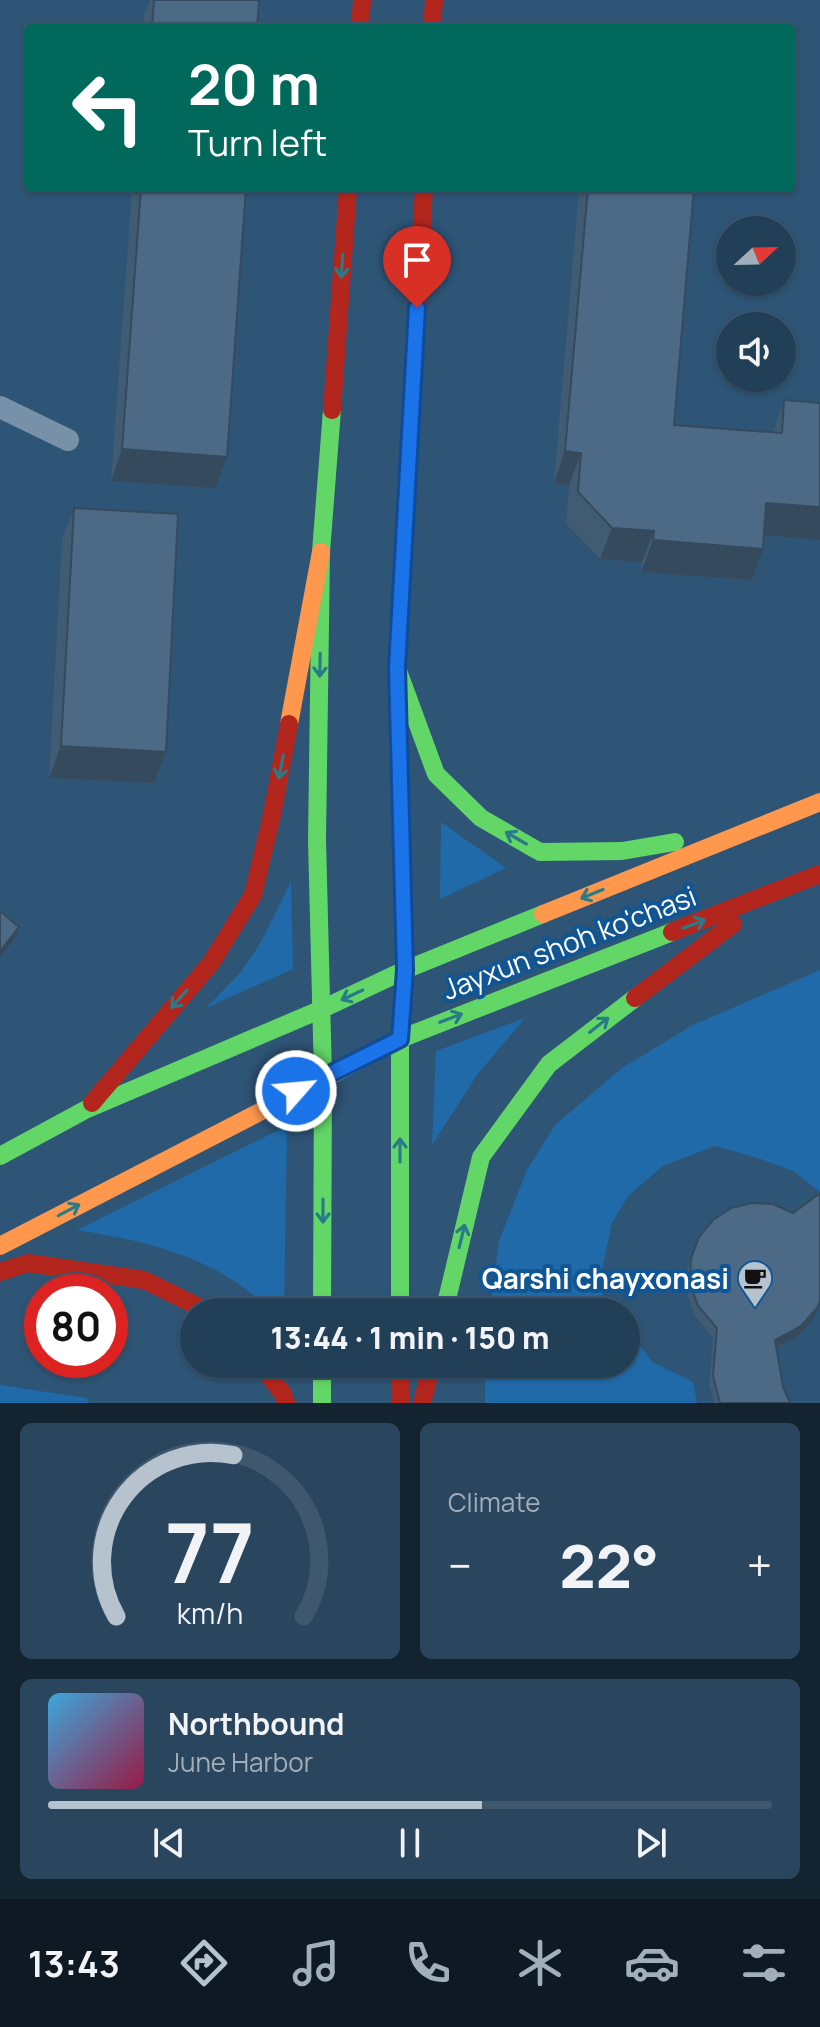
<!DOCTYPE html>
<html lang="en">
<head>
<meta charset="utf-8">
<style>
  :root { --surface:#223f58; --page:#2a465e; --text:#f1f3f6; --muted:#a2afba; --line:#3f586e; --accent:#b6c3cf }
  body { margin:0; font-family:Manrope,sans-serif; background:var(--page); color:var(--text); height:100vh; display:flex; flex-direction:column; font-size:30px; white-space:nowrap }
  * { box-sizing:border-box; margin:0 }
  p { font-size:26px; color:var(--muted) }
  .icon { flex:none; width:44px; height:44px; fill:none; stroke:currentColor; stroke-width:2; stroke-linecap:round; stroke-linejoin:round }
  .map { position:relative; height:1403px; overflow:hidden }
  .panel { display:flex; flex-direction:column; gap:20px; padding:20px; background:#132330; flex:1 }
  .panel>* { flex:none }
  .banner { position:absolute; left:24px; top:24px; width:772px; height:168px; border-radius:8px; box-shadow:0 2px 6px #0004,0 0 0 2px var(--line); background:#00695c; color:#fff; overflow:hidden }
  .needle { width:52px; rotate:68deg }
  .controls { position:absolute; left:716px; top:216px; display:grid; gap:16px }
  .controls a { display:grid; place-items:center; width:80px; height:80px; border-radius:50%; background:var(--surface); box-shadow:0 2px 6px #0004,0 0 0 2px var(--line); font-size:40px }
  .speed { position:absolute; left:24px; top:1274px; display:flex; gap:16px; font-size:40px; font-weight:700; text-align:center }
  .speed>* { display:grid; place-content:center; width:104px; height:104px; border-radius:50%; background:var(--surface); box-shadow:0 2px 6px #0004,0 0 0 2px var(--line); line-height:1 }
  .speed .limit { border:12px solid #d22; background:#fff; color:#111 }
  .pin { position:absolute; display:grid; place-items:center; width:68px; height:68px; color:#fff; margin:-82px -34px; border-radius:50% 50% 50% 0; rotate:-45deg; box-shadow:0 0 8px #0007 }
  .pin .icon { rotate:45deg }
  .me { position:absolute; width:88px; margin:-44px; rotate:63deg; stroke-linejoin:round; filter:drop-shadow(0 0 6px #0008) }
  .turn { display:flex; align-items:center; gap:28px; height:168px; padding:0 32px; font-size:36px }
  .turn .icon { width:104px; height:104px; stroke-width:2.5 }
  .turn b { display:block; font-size:56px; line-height:68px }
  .big { font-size:60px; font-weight:800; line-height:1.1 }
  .panel .widget { flex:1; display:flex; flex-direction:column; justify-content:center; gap:12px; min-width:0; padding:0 28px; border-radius:12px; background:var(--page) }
  .panel .dial { align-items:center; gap:0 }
  .dial svg { height:208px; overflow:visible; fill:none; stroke:var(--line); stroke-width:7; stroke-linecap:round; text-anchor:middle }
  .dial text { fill:var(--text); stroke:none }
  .song { display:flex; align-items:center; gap:24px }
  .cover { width:96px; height:96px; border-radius:12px; background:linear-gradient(135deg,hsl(200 70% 55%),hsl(340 70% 35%)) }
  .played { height:8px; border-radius:4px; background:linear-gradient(90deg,var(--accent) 60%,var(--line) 60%) }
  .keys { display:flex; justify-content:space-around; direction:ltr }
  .heat { display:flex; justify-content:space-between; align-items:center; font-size:44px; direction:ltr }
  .panel .tiles { flex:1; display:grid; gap:20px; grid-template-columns:1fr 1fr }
  .widget:last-child { grid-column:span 2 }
  .trip { position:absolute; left:180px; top:1298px; width:460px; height:80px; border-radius:40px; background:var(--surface); box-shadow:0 2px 6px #0004,0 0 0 2px var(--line); font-weight:800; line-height:80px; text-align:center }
  .menu { display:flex; height:128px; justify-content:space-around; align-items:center; background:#0e1923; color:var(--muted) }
  .menu .icon { width:56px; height:56px }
  .menu .active { color:var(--accent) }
  .menu b { font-size:36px; color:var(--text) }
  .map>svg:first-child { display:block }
  .green { fill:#216aa9 }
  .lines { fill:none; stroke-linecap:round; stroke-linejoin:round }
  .lane { stroke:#7791a9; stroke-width:22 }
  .fast { stroke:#63d668; stroke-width:18 }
  .slow { stroke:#ff974d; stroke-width:18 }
  .jam { stroke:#b3261e; stroke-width:18 }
  .wall { fill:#415b72 }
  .shaded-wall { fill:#354a5d }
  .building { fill:#4c6a85; stroke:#354a5d; stroke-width:2 }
  .oneway { stroke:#297c87 }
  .route-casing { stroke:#114b97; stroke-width:20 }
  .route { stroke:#1a73e8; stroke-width:14 }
  .labels { text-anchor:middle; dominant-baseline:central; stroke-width:8; stroke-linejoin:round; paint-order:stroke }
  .street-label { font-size:28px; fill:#fff; stroke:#105594 }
  .poi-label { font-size:28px; font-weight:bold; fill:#fff; stroke:#105594; text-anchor:end }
</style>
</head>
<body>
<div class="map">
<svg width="820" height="1403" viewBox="0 0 820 1403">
  <rect width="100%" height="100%" fill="#2e5476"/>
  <path class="green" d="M 441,822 L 506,868 L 440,899 Z
    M 291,882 L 293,969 L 206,1008 L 241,972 L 261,942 Z
    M 820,970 L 820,1192 L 793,1171 L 758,1158 L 715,1146 L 663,1166 L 628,1196 L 612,1223 L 602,1270 L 603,1312 L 490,1312 L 499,1241 L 527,1170 L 555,1125 L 622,1068 L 691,1026 Z
    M 525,1018 L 477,1075 L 432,1145 L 436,1051 Z
    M 287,1126 L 284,1312 L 271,1312 C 221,1258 147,1241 77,1230 Z
    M 626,1324 L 652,1362 L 693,1382 L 697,1403 L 485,1403 L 485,1364 L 626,1364 Z
    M 0,1385 L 86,1398 L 90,1403 L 0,1403 Z"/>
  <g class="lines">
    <path class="lane" d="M 0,407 L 68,440"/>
    <path class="fast" d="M 397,668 L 436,774 L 481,818 L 540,852 L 622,851 L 675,842
      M 400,1039 L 400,1312
      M 335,1073 L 400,1039 L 672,932
      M 323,1077 L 317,840 L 321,552 L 332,410
      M 0,1156 L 85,1110 L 322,1009 L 405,970 L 543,914
      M 322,1312 L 323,1077
      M 444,1312 L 481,1157 L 549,1064 L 635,998
      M 322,1364 L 322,1403"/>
    <path class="slow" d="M 398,716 L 405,970 L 400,1039
      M 289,724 L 321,552
      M 543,914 L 820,802
      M 0,1246 L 335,1073"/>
    <path class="jam" d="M 360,28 L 362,0
      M 432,28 L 434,0
      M 332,410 L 348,188
      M 398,716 L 397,668 L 424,188
      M 672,932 L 820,874
      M 635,998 L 733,924
      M 92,1103 L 211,963 L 253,895 L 272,815 L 289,724
      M 0,1272 L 28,1263 L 144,1280 L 209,1312
      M 260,1364 L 283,1394 L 286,1403
      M 400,1364 L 400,1403
      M 422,1403 L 432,1364"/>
  </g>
  <path class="wall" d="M 150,0 L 259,0 L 257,28 L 143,28 L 144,15 Z
    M 132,188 L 246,188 L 215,488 L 111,481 Z
    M 579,188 L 694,188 L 674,425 L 773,433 L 784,400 L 820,540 L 764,535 L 763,549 L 752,580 L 641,572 L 642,562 L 600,559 L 566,524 L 569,485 L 554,483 Z
    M 74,508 L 166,752 L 154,783 L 49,778 L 62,540 Z
    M 699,1237 L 814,1318 L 798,1336 L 777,1348 L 783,1387 L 790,1403 L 714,1403 L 709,1385 L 713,1338 L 695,1316 L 687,1293 L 687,1269 Z"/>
  <path class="shaded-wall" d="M 122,449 L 227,457 L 215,488 L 111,481 Z
    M 565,451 L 581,453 L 569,485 L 554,483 Z
    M 766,503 L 820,507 L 820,540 L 755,534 Z
    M 612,528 L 654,531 L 642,562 L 600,559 Z
    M 653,540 L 763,549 L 752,580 L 641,572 Z
    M 61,746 L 166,752 L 154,783 L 49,778 Z
    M 19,927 L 16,937 L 0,957 L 0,951 Z
    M 820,1302 L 814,1318 L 798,1336 L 772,1350 L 775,1340 Z"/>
  <path class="building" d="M 154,0 L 259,0 L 257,28 L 152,28 Z
    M 141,188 L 246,188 L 227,457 L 122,449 Z
    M 588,188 L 694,188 L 674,425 L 782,433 L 784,400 L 820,403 L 820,507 L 766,503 L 763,549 L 653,540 L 654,531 L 612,528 L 578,492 L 581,453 L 565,451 Z
    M 74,508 L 178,514 L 166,752 L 61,746 Z
    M 0,911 L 19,927 L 0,951 Z
    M 820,1194 L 820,1301 L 817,1308 L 801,1326 L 775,1340 L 783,1387 L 790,1403 L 720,1403 L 713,1376 L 717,1328 L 698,1306 L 690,1283 L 691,1259 L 699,1237 L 713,1220 L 731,1208 L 752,1203 L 773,1204 L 793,1213 L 816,1196 Z"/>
  <defs><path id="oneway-shaft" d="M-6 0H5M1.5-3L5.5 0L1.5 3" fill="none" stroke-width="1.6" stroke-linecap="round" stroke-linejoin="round" transform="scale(2)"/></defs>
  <g class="oneway">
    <use href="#oneway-shaft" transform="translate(342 266) rotate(94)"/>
    <use href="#oneway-shaft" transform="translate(320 665) rotate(91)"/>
    <use href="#oneway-shaft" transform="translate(281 767) rotate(101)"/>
    <use href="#oneway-shaft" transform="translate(516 838) rotate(-150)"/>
    <use href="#oneway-shaft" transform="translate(592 894) rotate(158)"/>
    <use href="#oneway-shaft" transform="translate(694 924) rotate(-21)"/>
    <use href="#oneway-shaft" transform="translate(352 995) rotate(155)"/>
    <use href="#oneway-shaft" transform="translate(179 999) rotate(131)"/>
    <use href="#oneway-shaft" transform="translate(451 1018) rotate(-21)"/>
    <use href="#oneway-shaft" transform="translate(599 1025) rotate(-38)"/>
    <use href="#oneway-shaft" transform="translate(400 1150) rotate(-90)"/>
    <use href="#oneway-shaft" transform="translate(69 1210) rotate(-28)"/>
    <use href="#oneway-shaft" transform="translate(323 1211) rotate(90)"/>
    <use href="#oneway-shaft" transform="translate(462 1236) rotate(-76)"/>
  </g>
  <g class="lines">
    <defs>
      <path id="route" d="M 296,1091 L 400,1039 L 405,970 L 397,668 L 417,308"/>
    </defs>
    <use href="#route" class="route-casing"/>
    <use href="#route" class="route"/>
  </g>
  <defs>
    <symbol id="cafe-pin" viewBox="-11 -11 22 30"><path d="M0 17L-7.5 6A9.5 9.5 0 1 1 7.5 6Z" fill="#b6c3cf" stroke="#105594"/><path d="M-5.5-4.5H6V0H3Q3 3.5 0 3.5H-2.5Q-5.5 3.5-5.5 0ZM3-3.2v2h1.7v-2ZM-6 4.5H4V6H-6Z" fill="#111"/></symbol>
  </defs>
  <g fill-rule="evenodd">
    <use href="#cafe-pin" x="735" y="1258" width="40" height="54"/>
  </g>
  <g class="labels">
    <g class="street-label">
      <text transform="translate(569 942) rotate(-21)">Jayxun shoh ko'chasi</text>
    </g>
    <g class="poi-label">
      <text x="729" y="1278">Qarshi chayxonasi</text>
    </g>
  </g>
</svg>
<div class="controls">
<a><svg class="needle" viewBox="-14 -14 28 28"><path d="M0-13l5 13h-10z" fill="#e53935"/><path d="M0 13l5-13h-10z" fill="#a2afba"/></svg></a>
<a><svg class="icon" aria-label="sound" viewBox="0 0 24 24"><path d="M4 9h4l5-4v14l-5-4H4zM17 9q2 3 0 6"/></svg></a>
</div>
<div class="speed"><div class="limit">80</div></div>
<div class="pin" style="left:417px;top:308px;background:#d93025"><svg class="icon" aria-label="arrive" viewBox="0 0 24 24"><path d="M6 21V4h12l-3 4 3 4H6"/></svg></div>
<svg class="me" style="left:296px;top:1091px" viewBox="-20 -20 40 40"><circle r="17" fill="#1a73e8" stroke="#fff" stroke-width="3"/><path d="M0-11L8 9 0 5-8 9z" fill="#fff"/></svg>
<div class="trip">13:44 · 1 min · 150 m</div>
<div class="banner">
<div class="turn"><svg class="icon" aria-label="left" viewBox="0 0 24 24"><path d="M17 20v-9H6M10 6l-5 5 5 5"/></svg><div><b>20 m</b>Turn left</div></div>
</div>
</div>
<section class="panel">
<div class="tiles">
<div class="widget dial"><svg viewBox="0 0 100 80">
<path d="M14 69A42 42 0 1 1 86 69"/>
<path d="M14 69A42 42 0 0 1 59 7" stroke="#b6c3cf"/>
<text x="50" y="56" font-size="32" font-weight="700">77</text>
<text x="50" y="72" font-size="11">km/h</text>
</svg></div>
<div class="widget"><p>Climate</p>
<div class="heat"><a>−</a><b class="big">22°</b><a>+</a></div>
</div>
<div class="widget">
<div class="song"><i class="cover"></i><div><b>Northbound</b><p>June Harbor</p></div></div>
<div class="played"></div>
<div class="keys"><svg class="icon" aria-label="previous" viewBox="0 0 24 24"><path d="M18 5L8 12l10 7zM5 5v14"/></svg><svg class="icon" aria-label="pause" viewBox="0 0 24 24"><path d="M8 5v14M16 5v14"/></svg><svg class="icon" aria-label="next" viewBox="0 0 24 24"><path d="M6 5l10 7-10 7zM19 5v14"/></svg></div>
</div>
</div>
</section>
<nav class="menu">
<b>13:43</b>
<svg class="icon active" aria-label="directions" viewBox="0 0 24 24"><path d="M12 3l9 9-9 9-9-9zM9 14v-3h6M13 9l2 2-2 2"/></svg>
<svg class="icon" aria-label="music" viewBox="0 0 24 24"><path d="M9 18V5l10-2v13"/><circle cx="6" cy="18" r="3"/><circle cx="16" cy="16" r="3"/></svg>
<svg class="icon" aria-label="phone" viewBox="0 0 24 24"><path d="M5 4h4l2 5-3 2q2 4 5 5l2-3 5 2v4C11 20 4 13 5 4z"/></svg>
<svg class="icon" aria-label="climate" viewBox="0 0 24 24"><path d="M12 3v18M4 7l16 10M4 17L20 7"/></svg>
<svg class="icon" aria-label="car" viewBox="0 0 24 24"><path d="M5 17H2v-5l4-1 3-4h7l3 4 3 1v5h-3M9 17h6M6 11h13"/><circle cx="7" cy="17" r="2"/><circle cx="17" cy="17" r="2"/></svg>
<svg class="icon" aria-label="filters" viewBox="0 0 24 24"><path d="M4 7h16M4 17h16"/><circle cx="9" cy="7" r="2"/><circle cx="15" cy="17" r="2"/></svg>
</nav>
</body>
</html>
